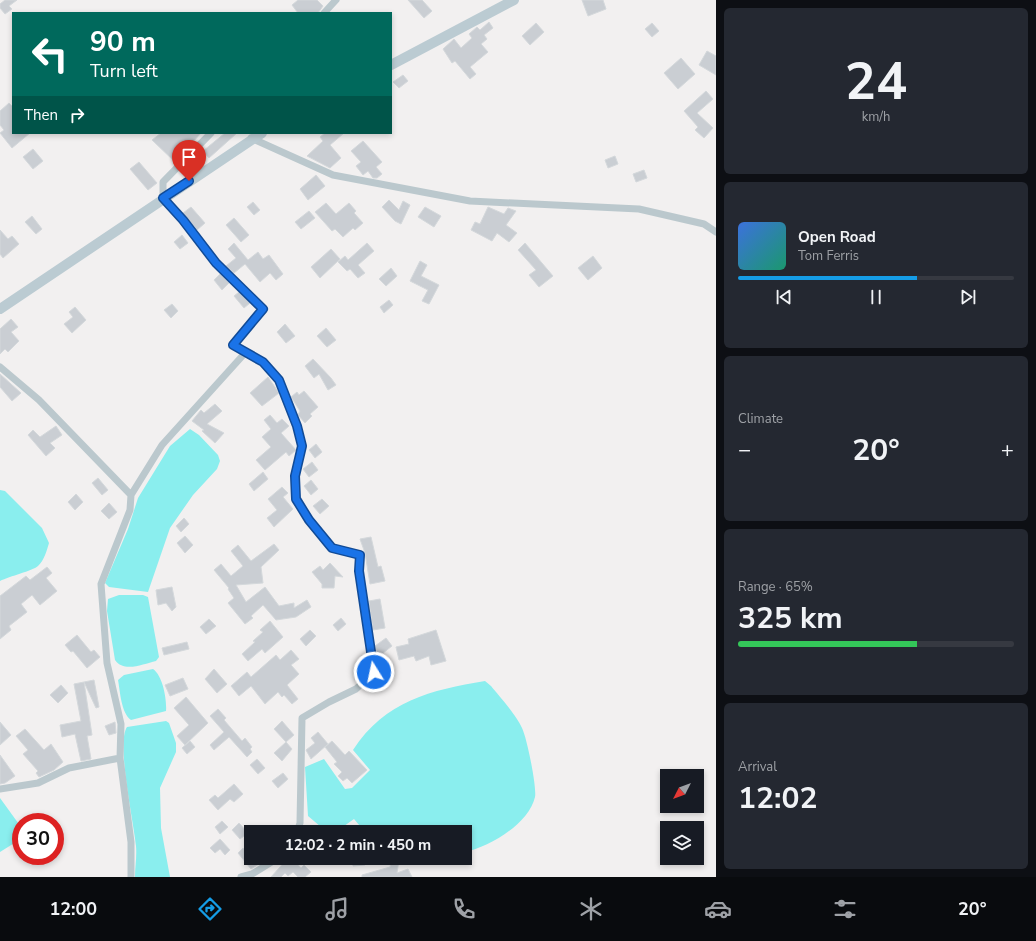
<!DOCTYPE html>
<html lang="en">
<head>
<meta charset="utf-8">
<style>
  :root { --surface:#171b24; --page:#242831; --text:#f1f3f6; --muted:#9ea1a6; --line:#363941; --accent:#159de7 }
  body { margin:0; font-family:"Nunito Sans",sans-serif; background:var(--page); color:var(--text); height:100vh; display:flex; flex-direction:column; font-size:15px; white-space:nowrap }
  * { box-sizing:border-box; margin:0 }
  p { font-size:13px; color:var(--muted) }
  .icon { flex:none; width:22px; height:22px; fill:none; stroke:currentColor; stroke-width:2; stroke-linecap:round; stroke-linejoin:round }
  .map { position:relative; flex:1; overflow:hidden }
  .sheet { display:flex; flex-direction:column; gap:8px; padding:8px; background:#0d0f14; width:320px }
  .sheet>* { flex:none }
  .banner { position:absolute; left:12px; top:12px; width:380px; height:122px; border-radius:0px; box-shadow:0 2px 6px #0003; background:#00695c; color:#fff; overflow:hidden }
  .needle { width:26px; rotate:228deg }
  .controls { position:absolute; left:660px; top:769px; display:grid; gap:8px }
  .controls a { display:grid; place-items:center; width:44px; height:44px; border-radius:0px; background:var(--surface); box-shadow:0 2px 6px #0003; font-size:20px }
  .speed { position:absolute; left:12px; top:813px; display:flex; gap:8px; font-size:20px; font-weight:700; text-align:center }
  .speed>* { display:grid; place-content:center; width:52px; height:52px; border-radius:50%; background:var(--surface); box-shadow:0 2px 6px #0003; line-height:1 }
  .speed .limit { border:6px solid #d22; background:#fff; color:#111 }
  .pin { position:absolute; display:grid; place-items:center; width:34px; height:34px; color:#fff; margin:-41px -17px; border-radius:50% 50% 50% 0; rotate:-45deg; box-shadow:0 0 4px #0007 }
  .pin .icon { rotate:45deg }
  .me { position:absolute; width:44px; margin:-22px; rotate:350deg; stroke-linejoin:round; filter:drop-shadow(0 0 3px #0008) }
  .turn { display:flex; align-items:center; gap:14px; height:84px; padding:0 12px; font-size:18px }
  .turn .icon { width:52px; height:52px; stroke-width:2.5 }
  .turn b { display:block; font-size:28px; line-height:34px }
  .then { display:flex; align-items:center; height:38px; padding:0 12px; background:#0003; gap:8px; font-size:15px }
  .big { font-size:30px; font-weight:700; line-height:1.1 }
  .sheet .widget { flex:1; display:flex; flex-direction:column; justify-content:center; gap:6px; min-width:0; padding:0 14px; border-radius:6px; background:var(--page) }
  .sheet .dial { align-items:center; gap:0 }
  .dial b { font-size:52px; line-height:1 }
  .song { display:flex; align-items:center; gap:12px }
  .cover { width:48px; height:48px; border-radius:6px; background:linear-gradient(135deg,hsl(220 70% 55%),hsl(160 70% 35%)) }
  .played { height:4px; border-radius:2px; background:linear-gradient(90deg,var(--accent) 65%,var(--line) 65%) }
  .keys { display:flex; justify-content:space-around; direction:ltr }
  .heat { display:flex; justify-content:space-between; align-items:center; font-size:22px; direction:ltr }
  .charge { height:6px; border-radius:3px; background:linear-gradient(90deg,#34c759 65%,var(--line) 0) }
  .trip { position:absolute; left:244px; top:825px; width:228px; height:40px; border-radius:0px; background:var(--surface); box-shadow:0 2px 6px #0003; font-weight:700; line-height:40px; text-align:center }
  .tab-bar { display:flex; height:64px; justify-content:space-around; align-items:center; background:#090b0e; color:var(--muted) }
  .tab-bar .icon { width:28px; height:28px }
  .tab-bar .active { color:var(--accent) }
  .tab-bar b { font-size:18px; color:var(--text) }
  main { display:flex; flex:1; min-height:0 }
  .map>svg:first-child { display:block }
  .water { fill:#8aeeee }
  .building { fill:#caced3; stroke:#d4d8db }
  .lines { fill:none; stroke-linecap:round; stroke-linejoin:round }
  .minor { stroke:#bbc8cd; stroke-width:7 }
  .secondary { stroke:#bbcbd2; stroke-width:10 }
  .route-casing { stroke:#114b97; stroke-width:10 }
  .route { stroke:#1a73e8; stroke-width:7 }
</style>
</head>
<body>
<main>
<div class="map">
<svg width="716" height="877" viewBox="0 0 716 877">
  <rect width="100%" height="100%" fill="#f2f0f0"/>
  <path class="water" d="M 190,429 L 199,435 L 218,455 L 220,461 L 217,469 L 193,495 L 170,528 L 148,592 L 109,587 L 105,583 L 128,529 L 138,498 L 170,446 Z
    M 0,490 L 5,491 L 42,528 L 49,543 C 47,550 44,561 38,566 C 32,571 10,576 0,581 Z
    M 119,595 L 143,595 L 148,597 L 159,657 L 156,661 C 143,664 124,673 115,660 L 107,611 L 108,599 Z
    M 153,669 C 163,676 167,700 166,711 L 131,720 C 121,713 120,690 118,680 L 124,675 Z
    M 485,681 L 491,686 C 500,697 517,716 522,728 C 527,738 537,788 535,797 C 529,824 489,847 465,852 L 465,832 L 365,832 L 354,819 L 337,831 L 327,832 L 308,816 L 305,767 L 324,759 L 345,789 L 352,788 L 370,770 L 353,750 C 385,701 431,690 485,681 Z
    M 166,721 L 169,723 L 176,743 L 176,752 L 160,788 L 161,828 L 170,877 L 135,877 C 135,867 137,856 136,846 C 134,823 116,743 127,727 Z
    M 0,798 L 21,827 L 21,835 L 16,842 L 0,852 Z"/>
  <path class="building" d="M 5,0 L 17,0 L 9,6 L 12,9 L 5,14 L 0,8 L 0,4 Z
    M 298,0 L 317,0 L 323,6 L 318,13 L 298,13 L 292,5 Z
    M 408,0 L 422,0 L 432,11 L 424,18 Z
    M 582,0 L 603,0 L 606,9 L 588,16 Z
    M 489,22 L 493,28 L 484,35 L 487,39 L 481,44 L 488,52 L 470,67 L 476,74 L 470,79 L 455,61 L 452,63 L 443,49 L 454,39 L 461,48 L 472,38 L 469,34 L 477,27 L 480,30 Z
    M 536,23 L 544,32 L 530,45 L 522,36 Z
    M 652,23 L 659,31 L 652,37 L 645,29 Z
    M 707,51 L 716,56 L 716,75 L 699,65 Z
    M 681,58 L 695,74 L 678,89 L 664,73 Z
    M 403,75 L 408,81 L 399,88 L 393,82 Z
    M 706,91 L 713,99 L 697,113 L 713,128 L 704,138 L 695,130 L 698,127 L 684,111 Z
    M 9,103 L 13,107 L 13,133 L 30,133 L 12,148 L 0,133 L 4,130 L 0,125 L 0,111 Z
    M 161,133 L 201,133 L 175,162 L 152,140 Z
    M 225,133 L 237,133 L 209,158 L 203,151 Z
    M 325,133 L 344,133 L 330,145 L 341,158 L 330,168 L 307,156 L 323,141 L 320,137 Z
    M 363,141 L 382,162 L 376,167 L 382,174 L 377,178 L 373,178 L 368,171 L 363,175 L 356,166 L 361,162 L 351,151 Z
    M 33,149 L 43,161 L 33,169 L 23,157 Z
    M 615,156 L 618,164 L 608,168 L 605,160 Z
    M 139,162 L 157,183 L 148,190 L 130,169 Z
    M 644,170 L 647,178 L 636,182 L 633,174 Z
    M 316,175 L 325,186 L 308,200 L 300,189 Z
    M 389,200 L 399,210 L 403,201 L 410,205 L 401,224 L 395,221 L 382,207 Z
    M 253,202 L 260,210 L 254,215 L 247,207 Z
    M 326,203 L 336,214 L 349,203 L 356,211 L 354,213 L 363,223 L 355,230 L 353,228 L 343,237 L 335,229 L 332,231 L 315,212 Z
    M 191,207 L 205,223 L 197,230 L 183,213 Z
    M 425,207 L 441,216 L 434,227 L 418,217 Z
    M 488,207 L 504,214 L 508,208 L 516,211 L 506,225 L 517,233 L 509,242 L 497,233 L 492,241 L 471,230 L 475,222 L 480,224 Z
    M 309,211 L 315,218 L 301,229 L 295,222 Z
    M 32,216 L 42,229 L 36,234 L 25,222 Z
    M 234,218 L 249,235 L 241,242 L 226,225 Z
    M 0,230 L 8,239 L 12,236 L 19,244 L 3,258 L 0,254 Z
    M 182,235 L 188,243 L 180,249 L 174,242 Z
    M 234,243 L 248,260 L 258,252 L 263,259 L 269,255 L 283,274 L 276,280 L 270,273 L 260,282 L 245,264 L 234,273 L 226,266 L 236,258 L 228,249 Z
    M 367,243 L 374,251 L 358,265 L 365,273 L 358,278 L 350,269 L 347,271 L 338,262 L 345,256 L 348,260 Z
    M 525,243 L 553,276 L 539,287 L 529,275 L 536,270 L 518,250 Z
    M 331,249 L 340,259 L 320,278 L 311,267 Z
    M 593,256 L 602,268 L 588,280 L 578,268 Z
    M 420,261 L 427,265 L 421,276 L 439,285 L 429,304 L 422,301 L 428,290 L 410,281 Z
    M 391,268 L 397,276 L 386,286 L 379,279 Z
    M 220,274 L 229,283 L 222,290 L 214,280 Z
    M 239,292 L 250,303 L 244,308 L 234,296 Z
    M 389,300 L 393,305 L 384,313 L 380,307 Z
    M 172,304 L 178,311 L 171,318 L 164,310 Z
    M 75,307 L 86,320 L 72,333 L 64,324 L 73,317 L 69,312 Z
    M 11,319 L 18,327 L 11,332 L 19,341 L 8,352 L 5,349 L 0,354 L 0,329 Z
    M 285,324 L 295,336 L 286,343 L 277,332 Z
    M 326,328 L 336,340 L 327,347 L 317,336 Z
    M 313,359 L 331,378 L 336,385 L 328,390 L 319,374 L 314,378 L 305,366 Z
    M 0,374 L 21,393 L 12,401 L 0,387 Z
    M 268,377 L 279,393 L 262,406 L 250,393 Z
    M 304,391 L 318,407 L 310,414 L 312,416 L 305,423 L 298,415 L 300,411 L 291,397 L 297,392 L 299,395 Z
    M 215,404 L 222,411 L 207,424 L 224,433 L 215,443 L 202,431 L 204,430 L 192,421 L 201,410 L 204,413 Z
    M 270,415 L 277,423 L 282,419 L 289,426 L 281,433 L 296,450 L 289,456 L 286,452 L 265,470 L 256,460 L 271,447 L 262,437 L 271,429 L 264,420 Z
    M 56,426 L 62,435 L 50,443 L 55,448 L 46,456 L 28,435 L 33,430 L 40,437 Z
    M 316,444 L 322,452 L 315,458 L 309,450 Z
    M 312,462 L 318,470 L 309,477 L 303,469 Z
    M 263,472 L 268,479 L 254,491 L 249,484 Z
    M 98,478 L 108,490 L 102,495 L 92,483 Z
    M 311,480 L 318,489 L 311,495 L 304,486 Z
    M 282,487 L 288,493 L 283,497 L 293,509 L 274,527 L 267,518 L 277,510 L 268,499 Z
    M 76,494 L 83,502 L 75,510 L 68,502 Z
    M 322,499 L 329,506 L 320,514 L 313,506 Z
    M 109,503 L 117,512 L 109,519 L 101,511 Z
    M 184,518 L 189,524 L 181,532 L 176,526 Z
    M 185,536 L 193,545 L 185,553 L 177,543 Z
    M 371,537 L 378,567 L 381,566 L 385,581 L 370,584 L 365,553 L 360,539 Z
    M 274,544 L 279,550 L 261,567 L 263,583 L 236,585 L 246,602 L 265,587 L 279,606 L 294,603 L 294,608 L 307,600 L 311,607 L 296,617 L 276,620 L 263,605 L 251,616 L 253,618 L 245,624 L 228,603 L 234,598 L 228,589 L 229,588 L 214,570 L 221,564 L 231,576 L 243,566 L 231,551 L 238,545 L 251,561 Z
    M 330,563 L 343,577 L 335,576 L 334,588 L 322,588 L 322,584 L 312,572 L 320,566 L 323,570 Z
    M 47,567 L 52,573 L 46,578 L 57,591 L 40,605 L 32,595 L 21,604 L 27,612 L 9,626 L 11,630 L 0,639 L 0,596 L 26,576 L 30,580 Z
    M 172,587 L 176,607 L 172,611 L 166,603 L 158,605 L 156,590 Z
    M 380,599 L 385,628 L 373,630 L 369,601 Z
    M 341,618 L 346,624 L 338,631 L 333,625 Z
    M 209,619 L 216,626 L 206,634 L 200,627 Z
    M 270,621 L 283,637 L 265,653 L 262,649 L 248,661 L 242,654 L 255,642 L 253,641 L 263,632 L 260,630 Z
    M 310,630 L 316,636 L 306,646 L 300,639 Z
    M 436,630 L 446,661 L 431,665 L 429,656 L 416,661 L 414,656 L 399,660 L 396,647 L 409,644 L 408,639 Z
    M 77,635 L 91,652 L 94,650 L 100,657 L 87,668 L 73,651 L 71,652 L 65,645 Z
    M 386,638 L 392,646 L 378,657 L 375,646 Z
    M 187,642 L 189,649 L 164,655 L 162,648 Z
    M 291,650 L 299,659 L 291,665 L 299,674 L 287,685 L 298,699 L 292,704 L 284,695 L 282,697 L 278,692 L 265,704 L 251,686 L 239,696 L 231,686 L 247,672 L 251,677 L 276,655 L 280,660 Z
    M 214,669 L 227,684 L 217,693 L 205,679 Z
    M 183,678 L 188,689 L 170,696 L 165,685 Z
    M 94,680 L 99,707 L 96,708 L 84,682 Z
    M 84,682 L 92,735 L 87,736 L 91,759 L 81,761 L 75,734 L 62,737 L 60,725 L 81,721 L 74,684 Z
    M 61,685 L 68,693 L 58,703 L 50,695 Z
    M 186,697 L 208,723 L 185,745 L 177,736 L 189,725 L 174,708 Z
    M 218,709 L 226,718 L 224,720 L 242,741 L 245,738 L 252,747 L 250,749 L 252,752 L 247,757 L 229,737 L 214,750 L 210,745 L 224,732 L 210,716 Z
    M 282,721 L 294,735 L 286,742 L 292,749 L 282,761 L 274,753 L 286,742 L 274,729 Z
    M 0,722 L 11,735 L 0,745 Z
    M 115,722 L 116,733 L 109,735 L 105,726 Z
    M 25,729 L 44,750 L 51,744 L 63,762 L 54,770 L 39,777 L 36,773 L 38,771 L 23,754 L 28,750 L 16,736 Z
    M 318,732 L 328,744 L 311,759 L 306,750 L 315,743 L 311,738 Z
    M 190,741 L 195,747 L 187,754 L 182,748 Z
    M 332,741 L 345,755 L 349,751 L 367,770 L 352,783 L 347,778 L 343,781 L 338,776 L 342,772 L 334,764 L 337,762 L 325,747 Z
    M 0,755 L 15,776 L 5,783 L 0,784 Z
    M 257,759 L 265,768 L 258,774 L 250,765 Z
    M 283,773 L 288,779 L 278,788 L 272,781 Z
    M 234,784 L 243,794 L 234,802 L 230,799 L 218,810 L 209,800 L 215,795 L 218,798 Z
    M 222,821 L 228,827 L 220,834 L 215,827 Z
    M 239,823 L 248,833 L 240,839 L 232,830 Z
    M 220,839 L 230,850 L 225,855 L 220,849 L 215,853 L 210,848 Z
    M 243,848 L 251,858 L 268,858 L 251,869 L 238,853 Z
    M 288,858 L 292,858 L 301,868 L 304,865 L 311,872 L 305,877 L 298,877 L 293,872 L 288,876 L 285,873 L 281,877 L 271,877 Z
    M 353,858 L 365,858 L 365,865 L 353,866 Z
    M 392,858 L 399,860 L 397,873 L 408,869 L 412,877 L 362,877 L 362,875 L 390,867 Z"/>
  <g class="lines">
    <path class="minor" d="M 324,13 L 336,0
      M 251,138 L 333,175 L 470,201 L 639,209 L 704,224 L 716,232
      M 245,353 L 263,362 L 279,380 L 297,426 L 302,446 L 295,476 L 296,499 L 309,520 L 333,548 L 360,555 L 359,571 L 374,672 L 356,689 L 329,702 L 302,718 L 300,823 L 297,832
      M 0,367 L 39,400 L 131,495 L 130,510 L 101,584 L 107,663 L 121,724 L 120,758 L 131,842 L 131,877
      M 131,495 L 162,445 L 245,353 L 233,345 L 263,309 L 216,263 L 183,220 L 163,198 L 163,182 L 211,133
      M 0,789 L 38,783 L 69,768 L 120,758
      M 241,877 L 252,874 L 278,858"/>
    <path class="secondary" d="M 391,65 L 514,0
      M 0,309 L 262,133"/>
  </g>
  <g class="lines">
    <defs>
      <path id="route" d="M 189,181 L 163,198 L 183,220 L 216,263 L 263,309 L 233,345 L 263,362 L 279,380 L 297,426 L 302,446 L 295,476 L 296,499 L 309,520 L 332,548 L 360,555 L 359,571 L 374,672"/>
    </defs>
    <use href="#route" class="route-casing"/>
    <use href="#route" class="route"/>
  </g>
</svg>
<div class="controls">
<a><svg class="needle" viewBox="-14 -14 28 28"><path d="M0-13l5 13h-10z" fill="#e53935"/><path d="M0 13l5-13h-10z" fill="#9ea1a6"/></svg></a>
<a><svg class="icon" aria-label="layers" viewBox="0 0 24 24"><path d="M12 4l9 5-9 5-9-5zM3 14l9 5 9-5"/></svg></a>
</div>
<div class="speed"><div class="limit">30</div></div>
<div class="pin" style="left:189px;top:181px;background:#d93025"><svg class="icon" aria-label="arrive" viewBox="0 0 24 24"><path d="M6 21V4h12l-3 4 3 4H6"/></svg></div>
<svg class="me" style="left:374px;top:672px" viewBox="-20 -20 40 40"><circle r="17" fill="#1a73e8" stroke="#fff" stroke-width="3"/><path d="M0-11L8 9 0 5-8 9z" fill="#fff"/></svg>
<div class="trip">12:02 · 2 min · 450 m</div>
<div class="banner">
<div class="turn"><svg class="icon" aria-label="left" viewBox="0 0 24 24"><path d="M17 20v-9H6M10 6l-5 5 5 5"/></svg><div><b>90 m</b>Turn left</div></div>
<div class="then">Then<svg class="icon" aria-label="right" viewBox="0 0 24 24"><path d="M7 20v-9h11M14 6l5 5-5 5"/></svg></div>
</div>
</div>
<section class="sheet">
<div class="widget dial"><b>24</b><p>km/h</p></div>
<div class="widget">
<div class="song"><i class="cover"></i><div><b>Open Road</b><p>Tom Ferris</p></div></div>
<div class="played"></div>
<div class="keys"><svg class="icon" aria-label="previous" viewBox="0 0 24 24"><path d="M18 5L8 12l10 7zM5 5v14"/></svg><svg class="icon" aria-label="pause" viewBox="0 0 24 24"><path d="M8 5v14M16 5v14"/></svg><svg class="icon" aria-label="next" viewBox="0 0 24 24"><path d="M6 5l10 7-10 7zM19 5v14"/></svg></div>
</div>
<div class="widget"><p>Climate</p>
<div class="heat"><a>−</a><b class="big">20°</b><a>+</a></div>
</div>
<div class="widget"><p>Range · 65%</p><b class="big">325 km</b><div class="charge"></div></div>
<div class="widget"><p>Arrival</p><b class="big">12:02</b></div>
</section>
</main>
<nav class="tab-bar">
<b>12:00</b>
<svg class="icon active" aria-label="directions" viewBox="0 0 24 24"><path d="M12 3l9 9-9 9-9-9zM9 14v-3h6M13 9l2 2-2 2"/></svg>
<svg class="icon" aria-label="music" viewBox="0 0 24 24"><path d="M9 18V5l10-2v13"/><circle cx="6" cy="18" r="3"/><circle cx="16" cy="16" r="3"/></svg>
<svg class="icon" aria-label="phone" viewBox="0 0 24 24"><path d="M5 4h4l2 5-3 2q2 4 5 5l2-3 5 2v4C11 20 4 13 5 4z"/></svg>
<svg class="icon" aria-label="climate" viewBox="0 0 24 24"><path d="M12 3v18M4 7l16 10M4 17L20 7"/></svg>
<svg class="icon" aria-label="car" viewBox="0 0 24 24"><path d="M5 17H2v-5l4-1 3-4h7l3 4 3 1v5h-3M9 17h6M6 11h13"/><circle cx="7" cy="17" r="2"/><circle cx="17" cy="17" r="2"/></svg>
<svg class="icon" aria-label="filters" viewBox="0 0 24 24"><path d="M4 7h16M4 17h16"/><circle cx="9" cy="7" r="2"/><circle cx="15" cy="17" r="2"/></svg>
<b>20°</b>
</nav>
</body>
</html>
